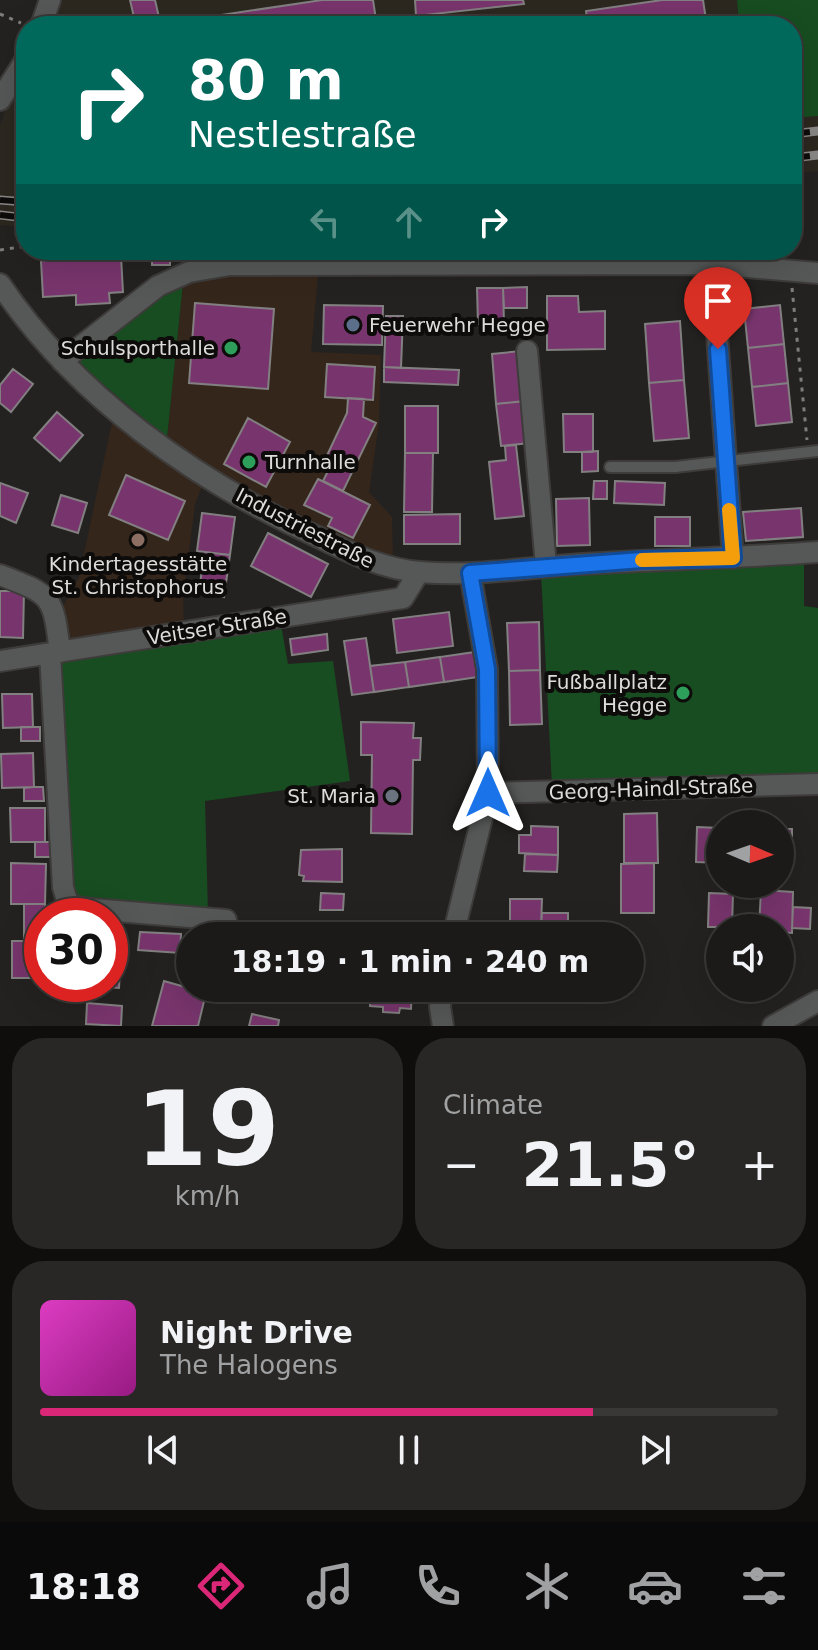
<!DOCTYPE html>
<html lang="en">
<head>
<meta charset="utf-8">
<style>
  :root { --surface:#1b1a18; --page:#282725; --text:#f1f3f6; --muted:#a0a1a2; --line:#393837; --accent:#db2777 }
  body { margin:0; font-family:"DejaVu Sans",sans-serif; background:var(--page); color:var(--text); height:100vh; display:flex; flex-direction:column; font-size:30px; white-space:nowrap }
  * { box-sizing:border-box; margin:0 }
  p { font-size:26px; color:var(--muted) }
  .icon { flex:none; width:44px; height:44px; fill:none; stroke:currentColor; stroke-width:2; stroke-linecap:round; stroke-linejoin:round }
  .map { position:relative; height:1026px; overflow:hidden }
  .panel { display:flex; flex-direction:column; gap:12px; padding:12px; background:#0f0e0d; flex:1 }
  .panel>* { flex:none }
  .banner { position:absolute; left:16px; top:16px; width:786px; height:244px; border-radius:32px; box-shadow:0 8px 32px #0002,0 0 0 2px var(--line); background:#00695c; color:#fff; overflow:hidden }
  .needle { width:52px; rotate:92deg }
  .fabs { position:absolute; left:706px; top:810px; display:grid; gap:16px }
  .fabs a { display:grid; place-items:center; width:88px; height:88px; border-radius:50%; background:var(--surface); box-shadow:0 8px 32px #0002,0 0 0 2px var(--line); font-size:40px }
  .speed { position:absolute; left:24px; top:898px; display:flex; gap:16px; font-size:40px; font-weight:700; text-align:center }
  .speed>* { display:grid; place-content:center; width:104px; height:104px; border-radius:50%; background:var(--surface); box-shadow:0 8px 32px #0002,0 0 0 2px var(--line); line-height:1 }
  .speed .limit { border:12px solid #d22; background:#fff; color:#111 }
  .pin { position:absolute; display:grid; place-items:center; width:68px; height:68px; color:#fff; margin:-82px -34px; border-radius:50% 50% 50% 0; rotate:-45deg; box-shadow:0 0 8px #0007 }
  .pin .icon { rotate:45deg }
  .me { position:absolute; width:88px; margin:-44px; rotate:0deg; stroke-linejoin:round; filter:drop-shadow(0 0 6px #0008) }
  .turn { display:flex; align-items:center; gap:28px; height:168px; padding:0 40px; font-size:36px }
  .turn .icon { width:104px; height:104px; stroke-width:2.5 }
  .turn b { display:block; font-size:56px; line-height:68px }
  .lanes { display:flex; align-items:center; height:76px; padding:0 40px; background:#0003; justify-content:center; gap:40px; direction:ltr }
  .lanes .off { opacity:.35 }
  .big { font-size:60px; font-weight:700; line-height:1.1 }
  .panel .widget { flex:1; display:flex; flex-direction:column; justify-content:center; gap:12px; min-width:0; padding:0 28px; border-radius:32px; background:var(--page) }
  .panel .dial { align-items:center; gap:0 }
  .dial b { font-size:104px; line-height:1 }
  .song { display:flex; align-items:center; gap:24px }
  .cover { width:96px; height:96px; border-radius:12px; background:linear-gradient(135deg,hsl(310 70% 55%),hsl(310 70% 35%)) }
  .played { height:8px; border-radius:4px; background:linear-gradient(90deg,var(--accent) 75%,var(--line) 75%) }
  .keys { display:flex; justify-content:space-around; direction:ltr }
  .heat { display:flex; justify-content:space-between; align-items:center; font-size:44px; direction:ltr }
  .panel .tiles { flex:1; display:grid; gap:12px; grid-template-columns:1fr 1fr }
  .widget:last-child { grid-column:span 2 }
  .trip { position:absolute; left:176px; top:922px; width:468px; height:80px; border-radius:40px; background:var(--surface); box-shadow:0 8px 32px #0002,0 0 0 2px var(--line); font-weight:700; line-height:80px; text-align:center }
  .tabs { display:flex; height:128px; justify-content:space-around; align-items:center; background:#0b0a0a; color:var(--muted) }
  .tabs .icon { width:56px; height:56px }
  .tabs .current { color:var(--accent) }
  .tabs b { font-size:36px; color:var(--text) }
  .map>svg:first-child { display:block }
  .built { fill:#2c2820 }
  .education { fill:#35261b }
  .green { fill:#174d20 }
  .building { fill:#78356d; stroke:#827f81; stroke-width:2 }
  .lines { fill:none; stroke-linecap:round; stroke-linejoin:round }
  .service-casing { stroke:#3e3c3a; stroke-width:14 }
  .minor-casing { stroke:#3e3c3a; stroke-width:24 }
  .tertiary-casing { stroke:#3e3c3a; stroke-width:24 }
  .path { stroke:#7f7d7b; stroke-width:3; stroke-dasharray:4 6; stroke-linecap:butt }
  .service { stroke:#565757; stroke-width:10 }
  .minor { stroke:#565757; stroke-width:20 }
  .tertiary { stroke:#565757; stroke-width:20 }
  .rail-casing { stroke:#8a8886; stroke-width:9 }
  .rail { stroke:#0d0c0b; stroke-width:6; stroke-dasharray:18; stroke-linecap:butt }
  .route-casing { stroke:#114b97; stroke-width:20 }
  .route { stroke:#1a73e8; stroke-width:14 }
  .slow { stroke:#f59e0b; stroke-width:14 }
  .service-dot { fill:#5c6f8a; stroke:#0d0c0b; stroke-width:3 }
  .leisure-dot { fill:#2e9e5b; stroke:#0d0c0b; stroke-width:3 }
  .education-dot { fill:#8d6e63; stroke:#0d0c0b; stroke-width:3 }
  .worship-dot { fill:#6b7280; stroke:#0d0c0b; stroke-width:3 }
  .labels { text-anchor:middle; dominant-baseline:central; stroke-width:8; stroke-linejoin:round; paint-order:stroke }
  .poi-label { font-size:20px; fill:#dddcda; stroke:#0d0c0b; text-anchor:end }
  .street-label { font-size:20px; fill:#dddcda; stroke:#0d0c0b }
</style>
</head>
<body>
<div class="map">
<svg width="818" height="1026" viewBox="0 0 818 1026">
  <rect width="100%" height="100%" fill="#242220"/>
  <path class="built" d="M 62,0 L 737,0 L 739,26 L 52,26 Z
    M 26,78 L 26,227 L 0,225 L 0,126 L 7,105 Z
    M 818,116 L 818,171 L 792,174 L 792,118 Z"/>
  <path class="education" d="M 231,272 L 318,274 L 311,352 L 381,355 L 379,422 L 369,492 L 392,517 L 393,562 L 308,527 L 209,468 L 167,438 L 183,283 Z
    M 113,418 L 203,484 L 195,504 L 183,598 L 184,626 L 66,642 L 61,610 L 79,577 Z"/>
  <path class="green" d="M 737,0 L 818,0 L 818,116 L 792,118 L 792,26 L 739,26 Z
    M 183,283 L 167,438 L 73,359 L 162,293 Z
    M 804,561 L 804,606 L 818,608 L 818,778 L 552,786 L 541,573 Z
    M 281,625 L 288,664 L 333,661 L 350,781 L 205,801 L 208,913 L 73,899 L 55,661 Z"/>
  <path class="building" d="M 130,0 L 155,0 L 161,26 L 136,26 Z
    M 322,0 L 373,0 L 377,26 L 182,26 L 181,21 Z
    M 415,0 L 523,0 L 524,4 L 416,16 Z
    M 662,0 L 703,0 L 707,26 L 588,26 L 586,11 Z
    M 152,251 L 170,252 L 170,265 L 152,265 Z
    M 121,256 L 123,292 L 109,293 L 110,303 L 76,305 L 76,295 L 43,297 L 41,261 Z
    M 527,287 L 527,308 L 504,308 L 503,288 Z
    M 477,288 L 503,288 L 504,323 L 478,324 Z
    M 547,296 L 578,296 L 579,312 L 605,311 L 605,349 L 547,350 Z
    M 195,303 L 274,309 L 268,389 L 189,383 Z
    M 324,305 L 383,306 L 382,345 L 323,344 Z
    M 780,305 L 784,344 L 748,348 L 744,309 Z
    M 386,316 L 403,316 L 401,368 L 384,367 Z
    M 680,321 L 684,380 L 649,383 L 645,324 Z
    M 784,344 L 788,383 L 752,387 L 748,348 Z
    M 521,351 L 525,401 L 496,404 L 492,354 Z
    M 327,364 L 375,367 L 373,400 L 325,397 Z
    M 384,367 L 459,370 L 458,385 L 384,382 Z
    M 13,369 L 33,384 L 11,412 L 0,403 L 0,385 Z
    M 684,380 L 689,438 L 654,441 L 649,383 Z
    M 788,383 L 792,422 L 756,426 L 752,387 Z
    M 348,398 L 364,399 L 363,417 L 376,423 L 343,491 L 323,481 L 329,469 L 322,466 L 347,413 Z
    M 525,401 L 530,443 L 501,446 L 496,404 Z
    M 405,406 L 438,406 L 438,453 L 405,453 Z
    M 57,412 L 83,435 L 60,461 L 34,438 Z
    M 563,414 L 593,414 L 593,452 L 564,452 Z
    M 248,418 L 290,442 L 266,487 L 224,464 Z
    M 516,445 L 524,516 L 495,519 L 489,462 L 506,460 L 505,446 Z
    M 598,451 L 598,471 L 582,472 L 582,452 Z
    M 405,453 L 433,453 L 432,512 L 404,512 Z
    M 126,475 L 185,501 L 168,540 L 109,515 Z
    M 318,479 L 370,505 L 353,538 L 328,526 L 332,518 L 304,505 Z
    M 594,481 L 607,481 L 607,499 L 593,499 Z
    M 615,481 L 665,483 L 664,505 L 614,503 Z
    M 0,483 L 28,493 L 16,523 L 0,516 Z
    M 61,495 L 87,503 L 78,533 L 52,525 Z
    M 589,498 L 590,545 L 557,546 L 556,499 Z
    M 801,508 L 803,537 L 746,541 L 743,512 Z
    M 202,513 L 235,517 L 230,555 L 197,551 Z
    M 460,514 L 460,544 L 404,544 L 404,515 Z
    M 655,517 L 690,517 L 690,546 L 655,546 Z
    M 268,533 L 328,564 L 311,597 L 251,566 Z
    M 204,552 L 230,555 L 224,597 L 199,593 Z
    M 0,591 L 24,591 L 23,638 L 0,637 Z
    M 449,612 L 453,646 L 397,653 L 393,619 Z
    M 539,622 L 540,670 L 509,671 L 507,623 Z
    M 327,634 L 328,650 L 292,655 L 290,639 Z
    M 366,638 L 374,692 L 352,695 L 344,641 Z
    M 475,652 L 478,677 L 444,682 L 440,657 Z
    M 440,657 L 444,682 L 409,687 L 405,662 Z
    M 405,662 L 409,687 L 374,692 L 370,666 Z
    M 540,670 L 542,724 L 510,725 L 509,671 Z
    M 2,694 L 32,694 L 33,727 L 3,728 Z
    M 361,722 L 414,723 L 413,738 L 421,738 L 420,760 L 413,760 L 412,834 L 371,833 L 372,755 L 361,755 Z
    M 21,727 L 40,727 L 40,741 L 21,741 Z
    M 33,753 L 34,787 L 2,788 L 1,754 Z
    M 34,787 L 43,787 L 44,801 L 24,801 L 24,788 Z
    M 10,808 L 45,808 L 45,842 L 11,842 Z
    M 657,813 L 658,863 L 624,863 L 624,814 Z
    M 531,826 L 558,827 L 558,855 L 519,853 L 519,835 L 531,835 Z
    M 697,827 L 720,828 L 720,863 L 696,862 Z
    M 780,829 L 792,829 L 792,860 L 780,859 Z
    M 35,842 L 54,842 L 55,857 L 35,857 Z
    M 342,849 L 342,882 L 303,881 L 304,876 L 299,875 L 301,850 Z
    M 525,854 L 558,855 L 557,872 L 524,871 Z
    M 11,863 L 46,864 L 45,904 L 11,904 Z
    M 654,863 L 654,913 L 621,913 L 621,864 Z
    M 761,890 L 793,892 L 792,933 L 780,932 L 780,928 L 759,928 Z
    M 321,893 L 344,894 L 343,910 L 320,910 Z
    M 709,893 L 733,894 L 732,927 L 708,927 Z
    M 510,899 L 542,899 L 541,927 L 510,927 Z
    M 24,904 L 45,904 L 45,916 L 42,916 L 42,941 L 24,941 Z
    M 793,907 L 811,908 L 810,929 L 792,928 Z
    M 542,913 L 568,913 L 568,936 L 519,936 L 519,927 L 541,927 Z
    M 366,925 L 418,928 L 417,936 L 366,936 Z
    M 110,927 L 123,928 L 121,948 L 110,947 Z
    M 140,932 L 181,934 L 180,953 L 138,950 Z
    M 12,941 L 42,941 L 42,978 L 12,978 Z
    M 110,947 L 121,948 L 120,968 L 110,967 Z
    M 110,967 L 120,968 L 119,988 L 78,985 L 110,984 Z
    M 164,981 L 206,993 L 198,1026 L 152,1026 Z
    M 266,988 L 314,988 L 314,995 L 266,993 Z
    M 371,988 L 412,988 L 411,1009 L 400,1008 L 399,1013 L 383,1012 L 383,1007 L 370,1006 Z
    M 87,1003 L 122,1006 L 121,1026 L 86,1024 Z
    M 252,1014 L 279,1020 L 278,1026 L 249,1026 Z"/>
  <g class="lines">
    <defs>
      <path id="service" d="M 610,467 L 675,467 L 818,451"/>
      <path id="minor" d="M 712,264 L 733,558
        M 527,351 L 546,566
        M 62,361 L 158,286 L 189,272 L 230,265 L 712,264 L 818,273
        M 0,575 C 53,595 53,596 60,652
        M 50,653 L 63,887 L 68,904 L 80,908 L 226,920
        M 0,661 L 403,598 L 419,572
        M 488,793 L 818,784
        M 453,936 L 488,793 L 487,669 L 470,573
        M 442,988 L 440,1007 L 443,1026
        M 773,1026 L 818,1001"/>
      <path id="tertiary" d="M 41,26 L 50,0
        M 0,100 L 26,59
        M 0,284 C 76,397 196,481 318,537 C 351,553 382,569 420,572 C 474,577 529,567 583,564 C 661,559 740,558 818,552"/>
    </defs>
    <use href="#service" class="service-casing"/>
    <use href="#minor" class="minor-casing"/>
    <use href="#tertiary" class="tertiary-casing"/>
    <path class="path" d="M 0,14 L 21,23
      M 0,250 L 26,246
      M 792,288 L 807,440"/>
    <use href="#service" class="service"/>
    <use href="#minor" class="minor"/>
    <use href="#tertiary" class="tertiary"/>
    <defs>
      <path id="rail" d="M 792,134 L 818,131
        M 792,158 L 818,155
        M 0,200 L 26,202
        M 0,215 L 26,218"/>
    </defs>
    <use href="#rail" class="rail-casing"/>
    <use href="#rail" class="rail"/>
  </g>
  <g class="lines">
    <defs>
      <path id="route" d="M 488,793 L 487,669 L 470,573 L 642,560 L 733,558 L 718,349"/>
    </defs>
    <use href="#route" class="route-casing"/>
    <use href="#route" class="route"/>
    <path class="slow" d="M 642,560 L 733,558 L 729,510"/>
  </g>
  <circle class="service-dot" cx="353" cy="325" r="8"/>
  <g class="leisure-dot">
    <circle cx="231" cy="348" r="8"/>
    <circle cx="249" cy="462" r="8"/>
    <circle cx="683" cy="693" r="8"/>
  </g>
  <circle class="education-dot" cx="138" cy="540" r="8"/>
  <circle class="worship-dot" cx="392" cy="796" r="8"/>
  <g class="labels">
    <g class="poi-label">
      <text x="369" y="325" text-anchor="start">Feuerwehr Hegge</text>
      <text x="215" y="348">Schulsporthalle</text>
      <text x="265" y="462" text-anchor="start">Turnhalle</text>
      <text x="138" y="564" text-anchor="middle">Kindertagesstätte<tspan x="138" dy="23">St. Christophorus</tspan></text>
      <text x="667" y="682">Fußballplatz<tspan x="667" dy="23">Hegge</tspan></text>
      <text x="376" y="796">St. Maria</text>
    </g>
    <g class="street-label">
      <text transform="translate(305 528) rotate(27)">Industriestraße</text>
      <text transform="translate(217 627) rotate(-9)">Veitser Straße</text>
      <text transform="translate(651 789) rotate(-2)">Georg-Haindl-Straße</text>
    </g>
  </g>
</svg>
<div class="fabs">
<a><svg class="needle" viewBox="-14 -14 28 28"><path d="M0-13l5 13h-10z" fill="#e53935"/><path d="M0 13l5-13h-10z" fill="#a0a1a2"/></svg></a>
<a><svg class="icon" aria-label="sound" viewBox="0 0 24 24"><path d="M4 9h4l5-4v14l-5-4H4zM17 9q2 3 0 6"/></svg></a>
</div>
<div class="speed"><div class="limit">30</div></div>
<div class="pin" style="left:718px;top:349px;background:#d93025"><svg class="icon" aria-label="arrive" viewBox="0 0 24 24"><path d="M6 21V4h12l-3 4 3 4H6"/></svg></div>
<svg class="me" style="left:488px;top:793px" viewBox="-20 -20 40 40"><path d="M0-17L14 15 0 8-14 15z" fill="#1a73e8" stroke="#fff" stroke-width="4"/></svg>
<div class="trip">18:19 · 1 min · 240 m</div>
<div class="banner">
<div class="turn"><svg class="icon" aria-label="right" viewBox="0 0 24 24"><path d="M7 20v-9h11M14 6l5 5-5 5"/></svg><div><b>80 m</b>Nestlestraße</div></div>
<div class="lanes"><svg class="icon off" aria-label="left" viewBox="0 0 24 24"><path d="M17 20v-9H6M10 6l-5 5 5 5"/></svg><svg class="icon off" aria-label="ahead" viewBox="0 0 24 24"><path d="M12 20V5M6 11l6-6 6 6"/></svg><svg class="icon" aria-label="right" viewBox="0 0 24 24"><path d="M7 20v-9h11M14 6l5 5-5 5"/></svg></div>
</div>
</div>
<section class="panel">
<div class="tiles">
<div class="widget dial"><b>19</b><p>km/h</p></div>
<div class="widget"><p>Climate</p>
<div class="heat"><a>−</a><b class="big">21.5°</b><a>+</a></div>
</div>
<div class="widget">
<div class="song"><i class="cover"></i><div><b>Night Drive</b><p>The Halogens</p></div></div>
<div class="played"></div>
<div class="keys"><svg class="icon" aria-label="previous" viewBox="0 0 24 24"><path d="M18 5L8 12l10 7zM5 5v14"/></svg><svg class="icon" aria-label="pause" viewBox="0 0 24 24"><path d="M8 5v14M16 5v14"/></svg><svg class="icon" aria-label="next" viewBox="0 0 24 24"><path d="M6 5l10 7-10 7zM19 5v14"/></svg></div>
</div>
</div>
</section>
<nav class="tabs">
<b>18:18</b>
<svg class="icon current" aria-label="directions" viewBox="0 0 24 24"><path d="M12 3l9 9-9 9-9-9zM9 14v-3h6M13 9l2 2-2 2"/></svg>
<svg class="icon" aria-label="music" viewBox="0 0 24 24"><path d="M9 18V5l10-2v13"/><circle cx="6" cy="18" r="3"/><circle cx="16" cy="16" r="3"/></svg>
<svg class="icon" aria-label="phone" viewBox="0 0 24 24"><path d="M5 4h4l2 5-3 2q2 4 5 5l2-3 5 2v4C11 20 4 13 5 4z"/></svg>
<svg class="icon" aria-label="climate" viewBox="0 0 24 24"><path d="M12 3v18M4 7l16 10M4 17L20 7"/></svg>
<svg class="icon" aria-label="car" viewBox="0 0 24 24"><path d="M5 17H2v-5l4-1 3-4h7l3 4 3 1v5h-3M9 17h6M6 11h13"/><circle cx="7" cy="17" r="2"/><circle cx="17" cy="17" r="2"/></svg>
<svg class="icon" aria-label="filters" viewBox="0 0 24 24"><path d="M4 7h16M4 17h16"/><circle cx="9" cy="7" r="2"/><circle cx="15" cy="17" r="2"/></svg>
</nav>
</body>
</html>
